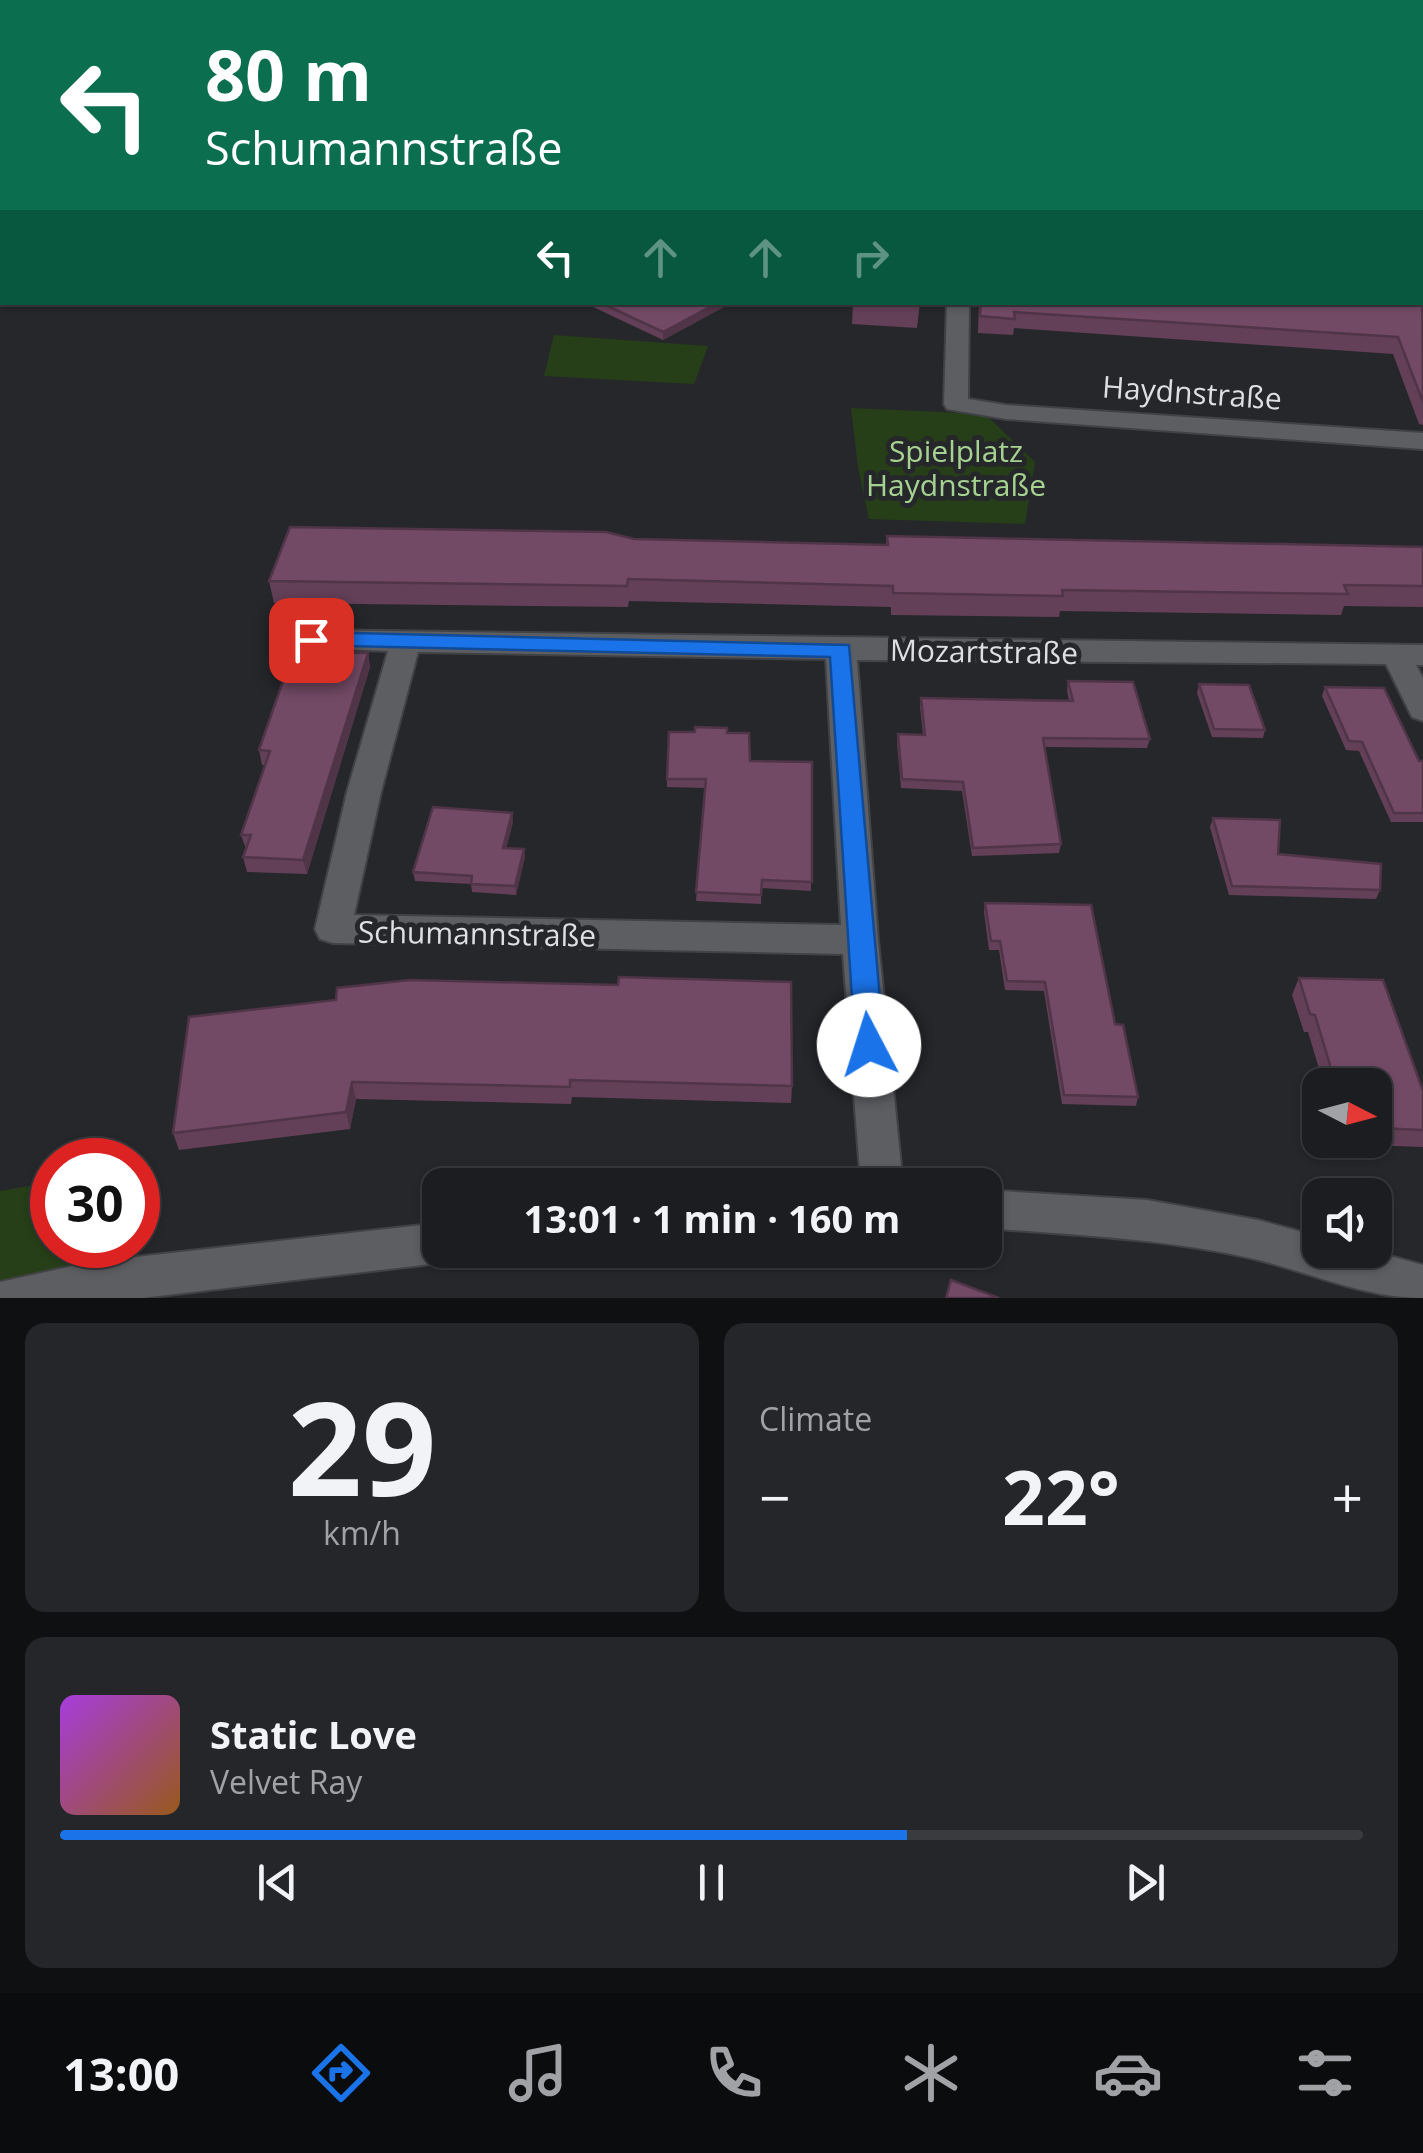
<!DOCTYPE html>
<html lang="en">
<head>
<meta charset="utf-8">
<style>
  :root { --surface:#1c1d20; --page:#252629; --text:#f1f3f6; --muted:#a0a2a5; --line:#3a3b3e; --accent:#1a73e8 }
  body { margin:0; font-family:"Open Sans",sans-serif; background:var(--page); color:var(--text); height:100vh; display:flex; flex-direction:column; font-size:38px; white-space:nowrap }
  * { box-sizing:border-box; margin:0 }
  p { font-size:32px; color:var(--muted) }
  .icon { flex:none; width:55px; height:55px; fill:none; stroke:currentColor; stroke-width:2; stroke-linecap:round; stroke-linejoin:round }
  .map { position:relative; height:1298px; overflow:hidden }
  .drawer { display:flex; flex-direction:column; gap:25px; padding:25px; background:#0f1012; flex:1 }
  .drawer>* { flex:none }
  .guide { position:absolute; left:0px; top:0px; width:1425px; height:305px; box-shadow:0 2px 8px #0004,0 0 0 2px var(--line); background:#0b6e4f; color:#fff; overflow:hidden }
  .needle { width:65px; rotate:96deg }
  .buttons { position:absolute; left:1302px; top:1068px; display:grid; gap:20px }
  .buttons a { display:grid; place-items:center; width:90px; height:90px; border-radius:20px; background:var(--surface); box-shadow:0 2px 8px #0004,0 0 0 2px var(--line); font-size:50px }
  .speed { position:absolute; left:30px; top:1138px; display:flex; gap:20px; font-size:50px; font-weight:700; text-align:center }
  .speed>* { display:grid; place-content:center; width:130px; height:130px; border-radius:50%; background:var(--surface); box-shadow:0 2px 8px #0004,0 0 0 2px var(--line); line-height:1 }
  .speed .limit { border:15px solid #d22; background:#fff; color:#111 }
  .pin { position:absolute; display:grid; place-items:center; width:85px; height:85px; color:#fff; margin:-42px; border-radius:20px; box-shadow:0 5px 15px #0006 }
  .me { position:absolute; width:110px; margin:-55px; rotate:355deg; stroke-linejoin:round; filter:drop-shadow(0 0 8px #0008) }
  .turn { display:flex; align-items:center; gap:35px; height:210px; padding:0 40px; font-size:45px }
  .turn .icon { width:130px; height:130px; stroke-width:2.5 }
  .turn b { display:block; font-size:70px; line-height:85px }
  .lanes { display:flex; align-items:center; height:95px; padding:0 40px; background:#0003; justify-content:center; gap:50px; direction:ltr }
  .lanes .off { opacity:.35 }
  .big { font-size:75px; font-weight:700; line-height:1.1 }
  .drawer .widget { flex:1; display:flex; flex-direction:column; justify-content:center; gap:15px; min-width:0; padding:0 35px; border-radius:20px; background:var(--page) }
  .drawer .dial { align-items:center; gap:0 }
  .dial b { font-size:130px; line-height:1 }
  .song { display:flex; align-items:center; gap:30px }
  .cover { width:120px; height:120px; border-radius:15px; background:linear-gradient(135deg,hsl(280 70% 55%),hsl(30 70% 35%)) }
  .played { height:10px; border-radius:5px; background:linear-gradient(90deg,var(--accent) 65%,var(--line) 65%) }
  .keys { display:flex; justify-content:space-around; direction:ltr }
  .heat { display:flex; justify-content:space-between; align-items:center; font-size:55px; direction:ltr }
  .drawer .tiles { flex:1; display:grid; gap:25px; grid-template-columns:1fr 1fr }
  .widget:last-child { grid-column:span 2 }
  .trip { position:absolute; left:422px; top:1168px; width:580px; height:100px; border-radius:20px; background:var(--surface); box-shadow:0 2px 8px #0004,0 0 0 2px var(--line); font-weight:700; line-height:100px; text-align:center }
  .tabs { display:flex; height:160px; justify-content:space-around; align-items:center; background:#0b0c0d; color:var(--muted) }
  .tabs .icon { width:70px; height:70px }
  .tabs .current { color:var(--accent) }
  .tabs b { font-size:45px; color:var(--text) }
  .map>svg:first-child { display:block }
  .green { fill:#263f18 }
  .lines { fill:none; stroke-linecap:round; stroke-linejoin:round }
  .minor-casing { stroke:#414245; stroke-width:4 }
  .minor { fill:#5d5e62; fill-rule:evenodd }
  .wall { fill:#634058 }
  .shaded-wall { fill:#503447 }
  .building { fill:#734a66; stroke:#503447; stroke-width:2.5 }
  .route { fill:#1a73e8; stroke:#114b97; stroke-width:2.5 }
  .labels { text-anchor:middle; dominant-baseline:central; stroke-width:10; stroke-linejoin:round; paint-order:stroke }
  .street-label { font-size:30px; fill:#dedfe2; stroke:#26272b }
  .park-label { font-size:30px; fill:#a6d291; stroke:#26272b }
</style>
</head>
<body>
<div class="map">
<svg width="1423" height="1298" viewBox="0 0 1423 1298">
  <rect width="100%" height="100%" fill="#26272b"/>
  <path class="green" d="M 554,335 L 708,346 L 694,384 L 544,376 Z
    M 851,408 L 985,414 L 1035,462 L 1025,524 L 869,519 L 858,467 Z
    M 52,1182 L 52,1245 L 98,1245 L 91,1283 L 0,1298 L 0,1191 Z"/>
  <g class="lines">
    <defs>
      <path id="minor" d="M 1422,41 L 1423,41 L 1423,51 L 1422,51 Z
        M 1422,103 L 1423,103 L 1423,113 L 1422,113 Z
        M 1422,168 L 1423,168 L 1423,181 L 1422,181 Z
        M 947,302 L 969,302 L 968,399 L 1006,405 L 1423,433 L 1423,449 L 1006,419 L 947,409 L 944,404 Z
        M 311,630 L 1423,645 L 1423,665 L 1416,665 L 1423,678 L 1423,721 L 1412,717 L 1386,664 L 857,660 L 878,940 L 903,1185 L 861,1185 L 843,954 L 333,943 L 320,939 L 315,929 L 347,792 L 388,651 L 300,647 L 296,640 L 300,633 ZM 418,652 L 826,659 L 841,925 L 354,915 L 381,792 Z
        M 985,1190 L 1147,1200 L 1258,1220 L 1320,1237 L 1320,1250 L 1368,1250 L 1423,1265 L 1423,1298 C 1366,1298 1314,1274 1259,1260 C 1169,1239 1077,1235 985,1228 Z
        M 440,1223 L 440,1250 L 459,1250 L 455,1257 L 440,1263 L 142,1298 L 0,1298 L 0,1282 L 91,1262 Z"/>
    </defs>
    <use href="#minor" class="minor-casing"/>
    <use href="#minor" class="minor"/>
  </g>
  <path class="wall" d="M 1422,249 L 1423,425 L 1419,424 L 1393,354 L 1014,328 L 1013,335 L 978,333 L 979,302 L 1422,302 Z
    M 589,302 L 733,302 L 663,340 L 589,305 Z
    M 853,302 L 920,302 L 917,328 L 852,324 Z
    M 887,536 L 1423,547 L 1423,607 L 1344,606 L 1341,615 L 1060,611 L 1059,617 L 891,615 L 891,607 L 629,601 L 628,607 L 274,603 L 269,581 L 634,539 L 886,545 Z
    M 368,653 L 370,667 L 307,874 L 247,872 L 243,857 L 246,849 L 241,835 L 265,765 L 262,765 L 259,750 Z
    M 1068,681 L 1150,739 L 1147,748 L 1045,747 L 1061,844 L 1059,853 L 972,856 L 962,791 L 901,788 L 897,743 L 898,734 L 923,735 L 920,707 L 921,698 L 1069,701 L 1067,690 Z
    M 1199,684 L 1265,730 L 1263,738 L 1212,737 L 1197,693 Z
    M 1325,687 L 1419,761 L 1423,761 L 1423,822 L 1391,822 L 1359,751 L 1346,750 L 1322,696 Z
    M 727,733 L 750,761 L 812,762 L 811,891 L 761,888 L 761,904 L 696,901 L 705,788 L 667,787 L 667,779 Z
    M 512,813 L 513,822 L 506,848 L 524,849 L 525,857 L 516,895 L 472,892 L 471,884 L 415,881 L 413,872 Z
    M 1213,818 L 1278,854 L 1380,890 L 1376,899 L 1229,895 L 1210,827 Z
    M 985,903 L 1115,1024 L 1138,1097 L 1136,1106 L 1062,1104 L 1044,991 L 1005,990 L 999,950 L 989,950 L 984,912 Z
    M 1299,978 L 1423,1091 L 1423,1147 L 1337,1144 L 1335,1140 L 1375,1140 L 1375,1085 L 1324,1085 L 1308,1032 L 1304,1032 L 1292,995 Z
    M 336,1000 L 792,1086 L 791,1103 L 572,1097 L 571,1104 L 356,1099 L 350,1129 L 179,1150 L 173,1133 Z"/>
  <path class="shaded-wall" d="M 719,302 L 733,302 L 663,340 L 663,332 Z
    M 368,653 L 370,667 L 307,874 L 303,860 Z
    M 512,813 L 513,822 L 504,857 L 503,848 Z
    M 524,849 L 525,857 L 516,895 L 515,886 Z
    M 352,1082 L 356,1099 L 350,1129 L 346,1112 Z"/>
  <path class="building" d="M 1422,267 L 1423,402 L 1398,337 L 1014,312 L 1015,319 L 980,316 L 981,302 L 1422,302 Z
    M 599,302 L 719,302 L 663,332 Z
    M 290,527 L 606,532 L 634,539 L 888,545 L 887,536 L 1423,547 L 1423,586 L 1344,585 L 1348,594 L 1062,590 L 1063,596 L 893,593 L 893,586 L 628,579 L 627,586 L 269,581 Z
    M 293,652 L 368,653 L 303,860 L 243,857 L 251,835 L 241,835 L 270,751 L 259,750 Z
    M 1068,681 L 1133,682 L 1150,739 L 1043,738 L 1061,844 L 973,848 L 963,782 L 902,779 L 898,734 L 925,735 L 921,698 L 1073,701 Z
    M 1199,684 L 1249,685 L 1265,730 L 1214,729 Z
    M 1325,687 L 1384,688 L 1419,761 L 1423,761 L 1423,813 L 1394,813 L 1362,742 L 1349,741 Z
    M 695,727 L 727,728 L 727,733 L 749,733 L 750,761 L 812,762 L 812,882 L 762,880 L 761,895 L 696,892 L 706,779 L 667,779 L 669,732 L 695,732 Z
    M 433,807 L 512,813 L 503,848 L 524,849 L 515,886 L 471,884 L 472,876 L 413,872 Z
    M 1213,818 L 1280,820 L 1278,854 L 1381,864 L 1380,890 L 1232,886 Z
    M 985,903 L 1091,905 L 1115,1024 L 1123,1025 L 1138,1097 L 1064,1095 L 1045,982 L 1007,981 L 1000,941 L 991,941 Z
    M 619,977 L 791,982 L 792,1086 L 570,1080 L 570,1087 L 352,1082 L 346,1112 L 173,1133 L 189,1017 L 336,1000 L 337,988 L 410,980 L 618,985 Z
    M 1299,978 L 1383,980 L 1423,1091 L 1423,1130 L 1375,1128 L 1375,1085 L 1336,1085 L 1315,1015 L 1310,1014 Z
    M 951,1280 L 999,1298 L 946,1298 Z"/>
  <path class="route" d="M 311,632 L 849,645 L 884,1045 L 880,1053 L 869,1057 L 859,1053 L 855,1045 L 830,657 L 303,645 L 300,640 L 303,634 Z"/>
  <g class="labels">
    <g class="street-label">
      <text transform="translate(1192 392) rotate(4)">Haydnstraße</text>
      <text transform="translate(984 651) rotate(1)">Mozartstraße</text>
      <text transform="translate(477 933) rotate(1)">Schumannstraße</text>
    </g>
    <g class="park-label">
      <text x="956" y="450">Spielplatz<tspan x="956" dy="34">Haydnstraße</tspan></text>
    </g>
  </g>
</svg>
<div class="buttons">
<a><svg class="needle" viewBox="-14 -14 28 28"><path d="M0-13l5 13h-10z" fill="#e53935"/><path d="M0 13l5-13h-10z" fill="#a0a2a5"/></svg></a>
<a><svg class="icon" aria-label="sound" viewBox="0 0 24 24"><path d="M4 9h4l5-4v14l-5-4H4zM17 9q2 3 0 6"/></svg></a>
</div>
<div class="speed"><div class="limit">30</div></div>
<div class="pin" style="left:311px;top:640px;background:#d93025"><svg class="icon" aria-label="arrive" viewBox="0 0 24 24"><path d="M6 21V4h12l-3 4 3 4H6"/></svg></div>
<svg class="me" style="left:869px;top:1045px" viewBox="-20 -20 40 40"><circle r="19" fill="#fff"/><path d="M0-13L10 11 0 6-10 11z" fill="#1a73e8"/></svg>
<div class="trip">13:01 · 1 min · 160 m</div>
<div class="guide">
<div class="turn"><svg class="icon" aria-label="left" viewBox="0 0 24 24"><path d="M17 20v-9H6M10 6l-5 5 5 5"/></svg><div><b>80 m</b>Schumannstraße</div></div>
<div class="lanes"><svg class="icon" aria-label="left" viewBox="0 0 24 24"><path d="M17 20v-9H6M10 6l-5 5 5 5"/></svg><svg class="icon off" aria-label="ahead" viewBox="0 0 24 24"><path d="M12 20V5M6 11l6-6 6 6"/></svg><svg class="icon off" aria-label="ahead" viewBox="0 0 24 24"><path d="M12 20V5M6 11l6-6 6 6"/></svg><svg class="icon off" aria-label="right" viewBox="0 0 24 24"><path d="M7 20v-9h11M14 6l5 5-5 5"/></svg></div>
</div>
</div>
<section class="drawer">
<div class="tiles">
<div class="widget dial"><b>29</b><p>km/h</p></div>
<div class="widget"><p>Climate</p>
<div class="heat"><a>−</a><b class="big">22°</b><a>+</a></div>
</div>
<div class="widget">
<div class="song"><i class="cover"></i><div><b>Static Love</b><p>Velvet Ray</p></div></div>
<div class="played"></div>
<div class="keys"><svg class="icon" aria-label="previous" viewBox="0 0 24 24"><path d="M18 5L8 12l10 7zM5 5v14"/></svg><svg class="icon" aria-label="pause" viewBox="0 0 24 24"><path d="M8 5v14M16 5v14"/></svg><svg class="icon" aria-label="next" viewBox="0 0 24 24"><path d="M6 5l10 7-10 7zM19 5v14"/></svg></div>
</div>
</div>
</section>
<nav class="tabs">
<b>13:00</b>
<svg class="icon current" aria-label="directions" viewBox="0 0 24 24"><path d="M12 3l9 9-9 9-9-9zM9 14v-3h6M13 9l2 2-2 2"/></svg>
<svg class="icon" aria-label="music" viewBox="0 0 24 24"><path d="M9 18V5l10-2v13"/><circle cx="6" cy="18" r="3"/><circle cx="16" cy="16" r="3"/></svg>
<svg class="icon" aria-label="phone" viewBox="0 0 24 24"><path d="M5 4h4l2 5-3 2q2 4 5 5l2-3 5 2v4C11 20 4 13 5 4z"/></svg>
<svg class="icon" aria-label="climate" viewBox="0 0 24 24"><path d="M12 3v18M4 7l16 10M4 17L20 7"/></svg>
<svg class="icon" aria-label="car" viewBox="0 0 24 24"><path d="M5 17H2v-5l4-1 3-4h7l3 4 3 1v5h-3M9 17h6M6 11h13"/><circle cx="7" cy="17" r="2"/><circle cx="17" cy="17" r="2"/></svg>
<svg class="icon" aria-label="filters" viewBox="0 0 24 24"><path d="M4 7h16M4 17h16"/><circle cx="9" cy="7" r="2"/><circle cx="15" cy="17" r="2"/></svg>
</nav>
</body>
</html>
